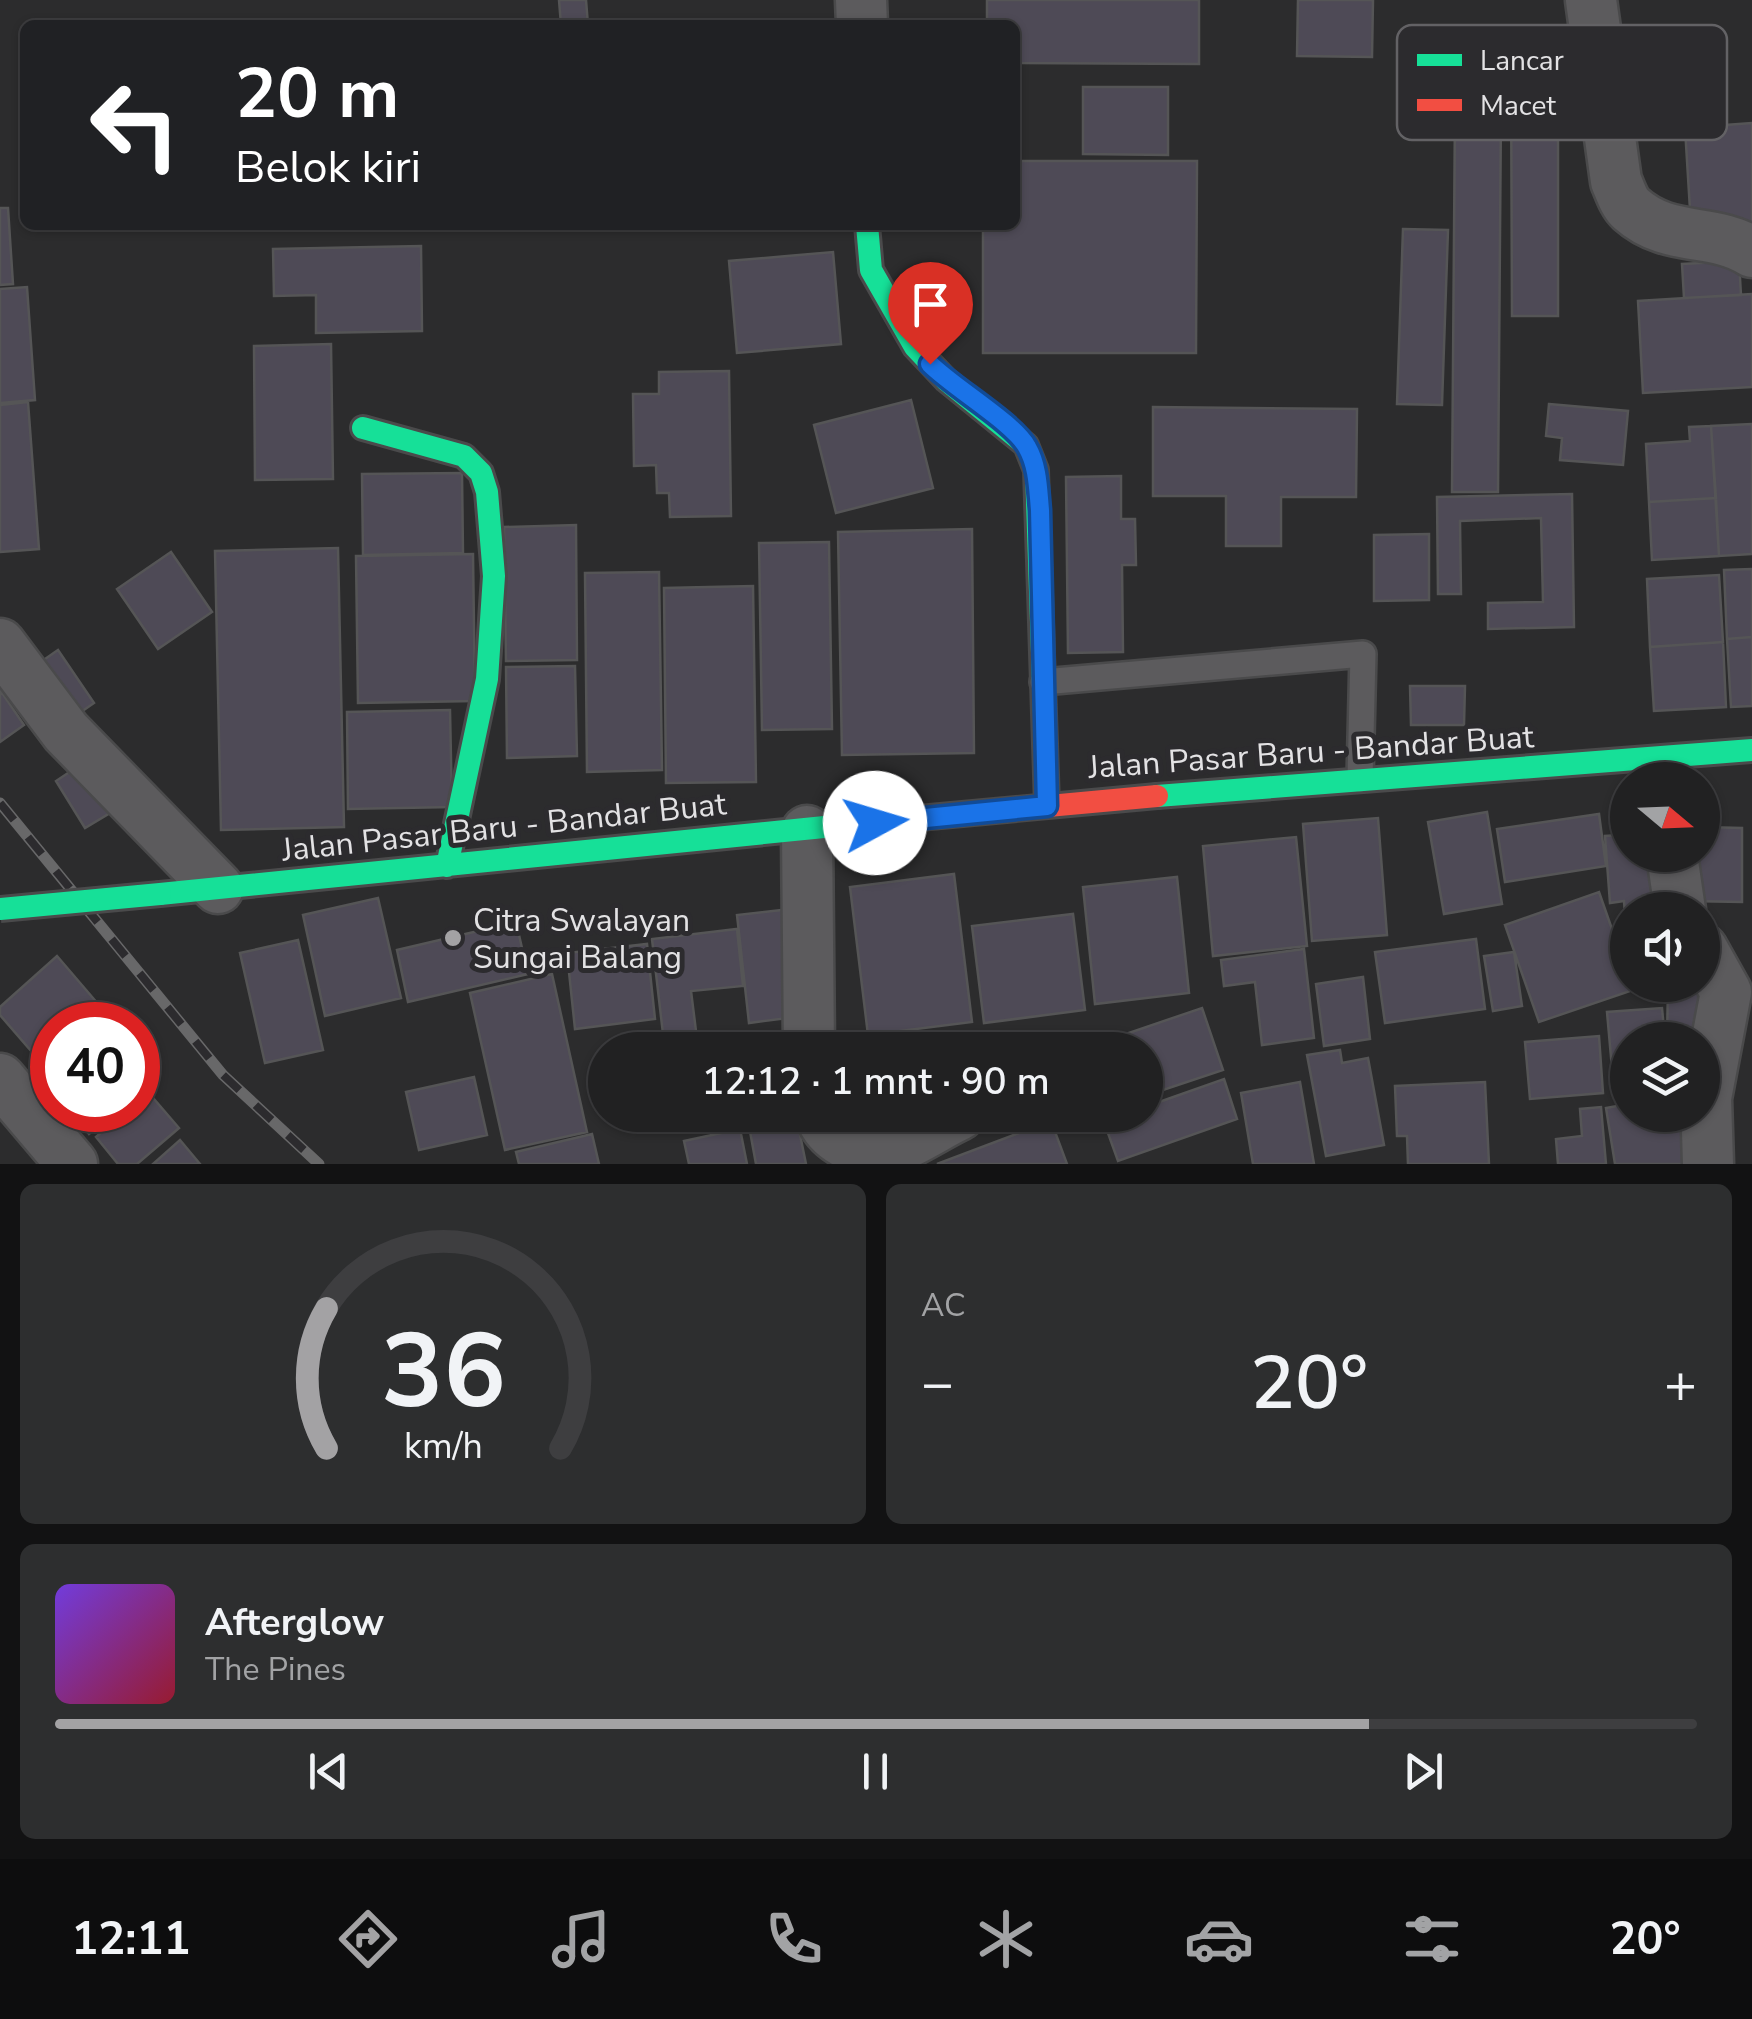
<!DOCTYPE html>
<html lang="id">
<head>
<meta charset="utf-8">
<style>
  :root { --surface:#212122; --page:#2d2e2f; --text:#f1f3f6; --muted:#a2a3a5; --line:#3e3e40; --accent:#a3a2a4 }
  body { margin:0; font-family:"Nunito Sans",sans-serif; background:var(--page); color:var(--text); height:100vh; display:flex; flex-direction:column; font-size:38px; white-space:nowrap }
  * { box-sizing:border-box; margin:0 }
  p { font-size:32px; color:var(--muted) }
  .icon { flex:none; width:55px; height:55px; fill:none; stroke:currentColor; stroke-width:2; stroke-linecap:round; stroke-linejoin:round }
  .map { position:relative; height:1164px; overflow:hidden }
  .side { display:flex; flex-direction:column; gap:20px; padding:20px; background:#121213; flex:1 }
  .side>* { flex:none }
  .top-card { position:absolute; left:20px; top:20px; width:1000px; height:210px; border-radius:15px; box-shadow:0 2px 8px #0004,0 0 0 2px var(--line); background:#202124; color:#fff; overflow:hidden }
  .needle { width:65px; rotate:109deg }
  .fabs { position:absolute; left:1610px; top:762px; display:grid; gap:20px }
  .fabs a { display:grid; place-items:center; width:110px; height:110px; border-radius:50%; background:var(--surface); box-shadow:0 2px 8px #0004,0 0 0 2px var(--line); font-size:50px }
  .speed { position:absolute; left:30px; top:1002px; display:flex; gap:20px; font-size:50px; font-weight:700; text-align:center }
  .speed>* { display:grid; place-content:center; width:130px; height:130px; border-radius:50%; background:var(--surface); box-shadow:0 2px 8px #0004,0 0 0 2px var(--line); line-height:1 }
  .speed .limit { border:15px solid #d22; background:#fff; color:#111 }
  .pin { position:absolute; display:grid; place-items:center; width:85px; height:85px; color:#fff; margin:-102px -42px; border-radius:50% 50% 50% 0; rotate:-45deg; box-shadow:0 0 10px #0007 }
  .pin .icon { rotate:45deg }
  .me { position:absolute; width:110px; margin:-55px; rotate:84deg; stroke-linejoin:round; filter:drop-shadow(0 0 8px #0008) }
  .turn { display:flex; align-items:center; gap:35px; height:210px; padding:0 50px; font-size:45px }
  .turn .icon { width:130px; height:130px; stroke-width:2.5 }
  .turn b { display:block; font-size:70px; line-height:85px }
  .big { font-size:75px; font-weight:600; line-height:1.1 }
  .side .tile { flex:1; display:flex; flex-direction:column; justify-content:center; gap:15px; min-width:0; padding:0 35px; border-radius:15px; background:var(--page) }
  .side .dial { align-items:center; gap:0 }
  .dial svg { height:260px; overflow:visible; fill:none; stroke:var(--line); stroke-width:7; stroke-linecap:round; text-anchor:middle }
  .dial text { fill:var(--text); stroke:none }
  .song { display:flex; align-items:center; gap:30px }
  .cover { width:120px; height:120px; border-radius:15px; background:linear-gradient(135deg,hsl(260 70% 55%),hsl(350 70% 35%)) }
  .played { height:10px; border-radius:5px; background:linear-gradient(90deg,var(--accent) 80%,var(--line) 80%) }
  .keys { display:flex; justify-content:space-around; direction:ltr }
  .heat { display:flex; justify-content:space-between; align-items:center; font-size:55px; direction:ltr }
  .side .tiles { flex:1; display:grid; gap:20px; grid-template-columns:1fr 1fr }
  .tile:last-child { grid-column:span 2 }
  .trip { position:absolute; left:588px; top:1032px; width:575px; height:100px; border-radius:50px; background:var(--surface); box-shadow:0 2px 8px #0004,0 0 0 2px var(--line); font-weight:600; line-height:100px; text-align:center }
  .dock { display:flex; height:160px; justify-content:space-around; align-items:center; background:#0d0d0e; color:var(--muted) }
  .dock .icon { width:70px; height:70px }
  .dock .selected { color:var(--accent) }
  .dock b { font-size:45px; color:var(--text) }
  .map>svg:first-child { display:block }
  .building { fill:#4e4a56; stroke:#555556; stroke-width:2.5 }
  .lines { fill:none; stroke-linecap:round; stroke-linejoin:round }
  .lane-casing { stroke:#4a4a4b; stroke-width:30 }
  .street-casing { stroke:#4a4a4b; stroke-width:55 }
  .fast-casing { stroke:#4a4a4b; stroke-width:28 }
  .jam-casing { stroke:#4a4a4b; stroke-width:28 }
  .lane { stroke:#5c5b5d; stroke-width:25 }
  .street { stroke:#5c5b5d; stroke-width:50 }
  .fast { stroke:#16e098; stroke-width:22 }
  .jam { stroke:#f24e42; stroke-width:22 }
  .rail-casing { stroke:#686869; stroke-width:11 }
  .rail { stroke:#2c2b2e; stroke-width:8; stroke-dasharray:22; stroke-linecap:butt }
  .fast-bridge-casing { stroke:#4a4a4b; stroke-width:28; stroke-linecap:butt }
  .fast-bridge { stroke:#16e098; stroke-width:22 }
  .route-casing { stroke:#114b97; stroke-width:25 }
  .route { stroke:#1a73e8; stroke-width:18 }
  .poi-dot { fill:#a3a2a4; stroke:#2c2b2e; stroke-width:4 }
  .labels { text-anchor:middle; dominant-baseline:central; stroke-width:10; stroke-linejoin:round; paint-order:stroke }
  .street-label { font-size:32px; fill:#e3e2e4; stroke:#2c2b2e }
  .poi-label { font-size:32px; fill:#e3e2e4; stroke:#2c2b2e; text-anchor:start }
  .key { fill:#2c2b2e; stroke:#636265; stroke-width:2.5 }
  .key-label { font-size:28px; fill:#e3e2e4 }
</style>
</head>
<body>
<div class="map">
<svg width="1752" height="1164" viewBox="0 0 1752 1164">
  <rect width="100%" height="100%" fill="#2c2c2d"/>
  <path class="building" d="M 559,0 L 586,0 L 588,25 L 561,25 Z
    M 987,0 L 1199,0 L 1199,64 L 1015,63 L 1015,25 L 987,25 Z
    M 1298,0 L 1373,0 L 1372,57 L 1297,56 Z
    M 1511,66 L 1558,67 L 1558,316 L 1512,316 Z
    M 1083,87 L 1168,87 L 1168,155 L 1083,154 Z
    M 1455,109 L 1501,109 L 1498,492 L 1452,492 Z
    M 1752,123 L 1752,223 L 1691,226 L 1685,128 Z
    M 1015,161 L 1197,161 L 1196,353 L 983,353 L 983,225 L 1015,225 Z
    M 0,208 L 8,208 L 13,284 L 0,285 Z
    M 1403,229 L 1448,230 L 1442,405 L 1397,404 Z
    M 421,246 L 422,331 L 316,333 L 316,295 L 274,296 L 273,249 Z
    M 833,252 L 841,344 L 737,353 L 729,261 Z
    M 1739,261 L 1741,295 L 1684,298 L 1682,264 Z
    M 27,287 L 35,400 L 0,403 L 0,289 Z
    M 1752,294 L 1752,387 L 1643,393 L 1638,301 Z
    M 331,344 L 333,479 L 255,480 L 254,346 Z
    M 729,371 L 731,516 L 670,517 L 669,493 L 657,493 L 656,465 L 634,466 L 633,394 L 659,394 L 659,372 Z
    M 911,400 L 933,488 L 836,513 L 814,425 Z
    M 28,402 L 39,549 L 0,552 L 0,405 Z
    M 1549,404 L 1628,411 L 1623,465 L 1560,460 L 1562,438 L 1546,436 Z
    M 1153,407 L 1357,409 L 1356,497 L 1281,497 L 1281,546 L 1226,546 L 1226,496 L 1153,496 Z
    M 1752,424 L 1752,554 L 1719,556 L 1711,426 Z
    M 1711,426 L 1716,498 L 1649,502 L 1646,444 L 1690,441 L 1689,427 Z
    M 462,473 L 463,553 L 363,555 L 362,474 Z
    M 1121,476 L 1121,519 L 1135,519 L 1136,565 L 1122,565 L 1123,652 L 1068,653 L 1066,477 Z
    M 1572,494 L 1574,627 L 1488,629 L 1488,603 L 1543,602 L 1541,518 L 1460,521 L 1461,594 L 1438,594 L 1437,497 Z
    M 1716,498 L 1719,556 L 1652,560 L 1649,502 Z
    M 576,525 L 577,660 L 506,661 L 504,527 Z
    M 972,529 L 974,753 L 842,755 L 838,532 Z
    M 1429,534 L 1429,600 L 1374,601 L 1374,535 Z
    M 829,542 L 832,729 L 762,730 L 759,543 Z
    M 338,548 L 344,827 L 221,830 L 215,551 Z
    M 171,552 L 212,612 L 158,649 L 117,589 Z
    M 473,554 L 475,701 L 358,703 L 356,556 Z
    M 1752,569 L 1752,637 L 1727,639 L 1724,570 Z
    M 659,572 L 662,770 L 587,772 L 585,573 Z
    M 1719,575 L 1723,642 L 1650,647 L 1647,579 Z
    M 753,586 L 756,782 L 666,783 L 664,588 Z
    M 1752,637 L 1752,706 L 1731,707 L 1727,639 Z
    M 1723,642 L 1726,707 L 1654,711 L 1650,647 Z
    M 58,650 L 94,703 L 68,721 L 32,668 Z
    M 575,666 L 577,756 L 507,758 L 506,667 Z
    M 1410,686 L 1465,686 L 1464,725 L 1411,725 Z
    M 0,690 L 24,725 L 0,742 Z
    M 450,710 L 452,807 L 348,809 L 347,712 Z
    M 80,765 L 110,813 L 85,828 L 56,781 Z
    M 1487,812 L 1502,904 L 1444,914 L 1428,822 Z
    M 1599,814 L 1606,866 L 1505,882 L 1497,829 Z
    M 1628,814 L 1628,855 L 1657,855 L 1660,910 L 1628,910 L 1626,932 L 1624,901 L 1610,903 L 1605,836 L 1620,835 L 1619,815 Z
    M 1378,818 L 1387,935 L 1312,941 L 1303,824 Z
    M 1702,827 L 1742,828 L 1742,902 L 1687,901 L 1687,855 L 1702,855 Z
    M 1296,837 L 1307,946 L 1213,956 L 1203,846 Z
    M 954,874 L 972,1022 L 868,1035 L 850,887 Z
    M 1177,877 L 1189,993 L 1095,1004 L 1083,887 Z
    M 1599,892 L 1628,975 L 1628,985 L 1633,990 L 1539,1022 L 1505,925 Z
    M 378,898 L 401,998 L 325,1016 L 303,915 Z
    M 791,909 L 804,1016 L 749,1023 L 737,915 Z
    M 1073,914 L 1085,1010 L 984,1023 L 972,926 Z
    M 516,922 L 528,974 L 408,1002 L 397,950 Z
    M 737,929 L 743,986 L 691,991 L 696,1031 L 663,1034 L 652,939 Z
    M 1476,939 L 1485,1009 L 1385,1023 L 1375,952 Z
    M 298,940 L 323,1050 L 265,1063 L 240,953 Z
    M 647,944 L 655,1019 L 575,1029 L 567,953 Z
    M 1304,949 L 1314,1038 L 1262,1045 L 1255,982 L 1224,986 L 1221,960 Z
    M 1514,952 L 1522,1006 L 1493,1011 L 1484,956 Z
    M 57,956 L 99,1005 L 76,1025 L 52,1025 L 52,1046 L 38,1059 L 0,1015 L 0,1007 Z
    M 552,974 L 587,1132 L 505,1150 L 470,993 Z
    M 1363,977 L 1370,1039 L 1324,1046 L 1316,984 Z
    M 1668,985 L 1702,985 L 1702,1040 L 1667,1040 Z
    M 1202,1008 L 1223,1070 L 1145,1096 L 1145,1050 L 1079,1050 Z
    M 1662,1008 L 1665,1040 L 1628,1040 L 1628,1090 L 1614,1091 L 1607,1012 Z
    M 1599,1036 L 1603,1093 L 1530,1099 L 1525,1042 Z
    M 753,1044 L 754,1050 L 700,1050 Z
    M 1340,1050 L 1342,1063 L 1368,1058 L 1384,1145 L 1326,1156 L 1307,1055 Z
    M 474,1077 L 487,1135 L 419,1150 L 406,1092 Z
    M 1224,1079 L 1237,1119 L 1118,1161 L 1104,1122 L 1124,1115 L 1145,1115 L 1145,1107 Z
    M 1300,1082 L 1314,1164 L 1253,1164 L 1241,1093 Z
    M 1485,1082 L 1489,1164 L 1408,1164 L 1407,1136 L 1397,1136 L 1395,1086 Z
    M 148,1092 L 179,1128 L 137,1164 L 118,1164 L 96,1137 L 127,1110 L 138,1110 L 138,1101 Z
    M 1628,1104 L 1628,1115 L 1687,1115 L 1694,1164 L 1615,1164 L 1606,1108 Z
    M 1601,1107 L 1606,1164 L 1558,1164 L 1556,1139 L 1582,1136 L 1580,1109 Z
    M 69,1110 L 118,1110 L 89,1134 Z
    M 646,1115 L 728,1115 L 729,1120 L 648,1129 Z
    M 747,1115 L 796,1115 L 806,1164 L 756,1164 Z
    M 1051,1121 L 1067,1164 L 937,1164 Z
    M 740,1129 L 747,1164 L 689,1164 L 684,1141 Z
    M 592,1134 L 599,1164 L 519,1164 L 516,1152 Z
    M 180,1140 L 200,1164 L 153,1164 Z"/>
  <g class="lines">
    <defs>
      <path id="lane" d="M 1043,682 L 1363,654 L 1360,779"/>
      <path id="street" d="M 861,0 L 862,25
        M 1591,0 L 1616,181 C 1620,190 1624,203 1631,209 C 1669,243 1713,227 1752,252
        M 0,644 L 66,732 L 218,888
        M 807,831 L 809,1050
        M 1672,855 L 1680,910
        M 1702,949 L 1726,992 L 1706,1098 L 1708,1164
        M 0,1079 L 72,1164
        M 820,1115 C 830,1140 859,1154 886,1150 C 906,1147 939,1124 959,1115"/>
      <path id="fast" d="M 867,225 L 871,270 L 915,347 L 946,380 L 1026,445 L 1036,470 L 1047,805
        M 363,428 L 464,456 L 481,473 L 487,492 L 494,576 L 487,679 L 447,866
        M 1157,796 L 1752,750
        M 160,894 L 854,824"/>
      <path id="jam" d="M 854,824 L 1157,796"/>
    </defs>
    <use href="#lane" class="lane-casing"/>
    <use href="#street" class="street-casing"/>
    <use href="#fast" class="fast-casing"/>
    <use href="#jam" class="jam-casing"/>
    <use href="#lane" class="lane"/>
    <use href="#street" class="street"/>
    <use href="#fast" class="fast"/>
    <use href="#jam" class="jam"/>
    <defs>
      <path id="rail" d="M 0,803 L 223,1075 L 319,1164"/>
    </defs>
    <use href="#rail" class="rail-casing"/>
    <use href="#rail" class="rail"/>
    <defs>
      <path id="fast-bridge" d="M 0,909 L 160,894"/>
    </defs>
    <use href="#fast-bridge" class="fast-bridge-casing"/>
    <use href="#fast-bridge" class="fast-bridge"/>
  </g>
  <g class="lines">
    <defs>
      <path id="route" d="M 875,823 L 1047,806 L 1040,510 C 1038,489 1038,466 1027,447 C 1014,423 954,388 930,364"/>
    </defs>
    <use href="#route" class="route-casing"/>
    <use href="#route" class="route"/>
  </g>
  <circle class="poi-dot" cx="453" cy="938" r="10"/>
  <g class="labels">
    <g class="street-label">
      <text transform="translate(1311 752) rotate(-4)">Jalan Pasar Baru - Bandar Buat</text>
      <text transform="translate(504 827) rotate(-6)">Jalan Pasar Baru - Bandar Buat</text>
    </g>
    <g class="poi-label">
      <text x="473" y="920">Citra Swalayan<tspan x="473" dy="37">Sungai Balang</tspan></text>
    </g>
  </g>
  <rect x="1397" y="25" width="330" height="115" rx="15" class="key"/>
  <rect x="1417" y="54" width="45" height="12" fill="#16e098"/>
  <rect x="1417" y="99" width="45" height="12" fill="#f24e42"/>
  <g class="key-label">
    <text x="1480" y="70">Lancar</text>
    <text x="1480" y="115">Macet</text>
  </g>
</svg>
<div class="fabs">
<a><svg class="needle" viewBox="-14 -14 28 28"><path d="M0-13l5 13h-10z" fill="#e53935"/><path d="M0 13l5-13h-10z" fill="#a2a3a5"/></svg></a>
<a><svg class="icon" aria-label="sound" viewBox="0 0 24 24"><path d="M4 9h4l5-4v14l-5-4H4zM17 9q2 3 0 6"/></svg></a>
<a><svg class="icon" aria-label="layers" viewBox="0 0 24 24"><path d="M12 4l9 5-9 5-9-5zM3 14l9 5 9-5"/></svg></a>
</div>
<div class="speed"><div class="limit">40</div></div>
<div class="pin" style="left:930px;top:364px;background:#d93025"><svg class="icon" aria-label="arrive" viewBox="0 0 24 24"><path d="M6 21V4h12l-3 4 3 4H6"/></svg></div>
<svg class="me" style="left:875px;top:823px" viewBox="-20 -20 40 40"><circle r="19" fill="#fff"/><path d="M0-13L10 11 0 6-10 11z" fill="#1a73e8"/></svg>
<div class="trip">12:12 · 1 mnt · 90 m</div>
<div class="top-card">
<div class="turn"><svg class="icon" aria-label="left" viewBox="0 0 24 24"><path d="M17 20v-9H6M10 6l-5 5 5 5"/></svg><div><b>20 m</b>Belok kiri</div></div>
</div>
</div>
<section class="side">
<div class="tiles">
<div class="tile dial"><svg viewBox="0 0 100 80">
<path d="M14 69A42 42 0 1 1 86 69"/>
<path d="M14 69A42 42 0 0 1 14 26" stroke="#a3a2a4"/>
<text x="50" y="56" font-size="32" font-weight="700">36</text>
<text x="50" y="72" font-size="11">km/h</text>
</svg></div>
<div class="tile"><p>AC</p>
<div class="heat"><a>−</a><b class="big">20°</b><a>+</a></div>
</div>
<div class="tile">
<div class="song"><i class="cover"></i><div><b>Afterglow</b><p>The Pines</p></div></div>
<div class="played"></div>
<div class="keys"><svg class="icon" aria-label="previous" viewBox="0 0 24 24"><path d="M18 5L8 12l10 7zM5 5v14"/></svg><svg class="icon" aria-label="pause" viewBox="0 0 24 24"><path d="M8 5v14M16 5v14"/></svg><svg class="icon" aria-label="next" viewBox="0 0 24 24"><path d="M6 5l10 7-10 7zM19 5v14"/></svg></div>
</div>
</div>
</section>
<nav class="dock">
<b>12:11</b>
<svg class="icon selected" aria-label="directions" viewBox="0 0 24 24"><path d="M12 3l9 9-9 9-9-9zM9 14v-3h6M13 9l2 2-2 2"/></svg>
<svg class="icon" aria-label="music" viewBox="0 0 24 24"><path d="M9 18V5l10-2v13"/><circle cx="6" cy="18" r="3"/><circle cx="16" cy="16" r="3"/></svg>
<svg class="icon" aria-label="phone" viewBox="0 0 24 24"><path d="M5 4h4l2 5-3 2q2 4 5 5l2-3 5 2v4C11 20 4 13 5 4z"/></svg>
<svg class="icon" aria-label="climate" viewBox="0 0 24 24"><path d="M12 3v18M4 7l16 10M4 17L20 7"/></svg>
<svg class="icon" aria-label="car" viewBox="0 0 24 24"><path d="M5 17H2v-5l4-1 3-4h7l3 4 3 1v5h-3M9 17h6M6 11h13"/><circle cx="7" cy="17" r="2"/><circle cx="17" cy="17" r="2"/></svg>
<svg class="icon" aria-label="filters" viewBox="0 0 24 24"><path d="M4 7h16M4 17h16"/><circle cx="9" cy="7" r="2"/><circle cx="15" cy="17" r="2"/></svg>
<b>20°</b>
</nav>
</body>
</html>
